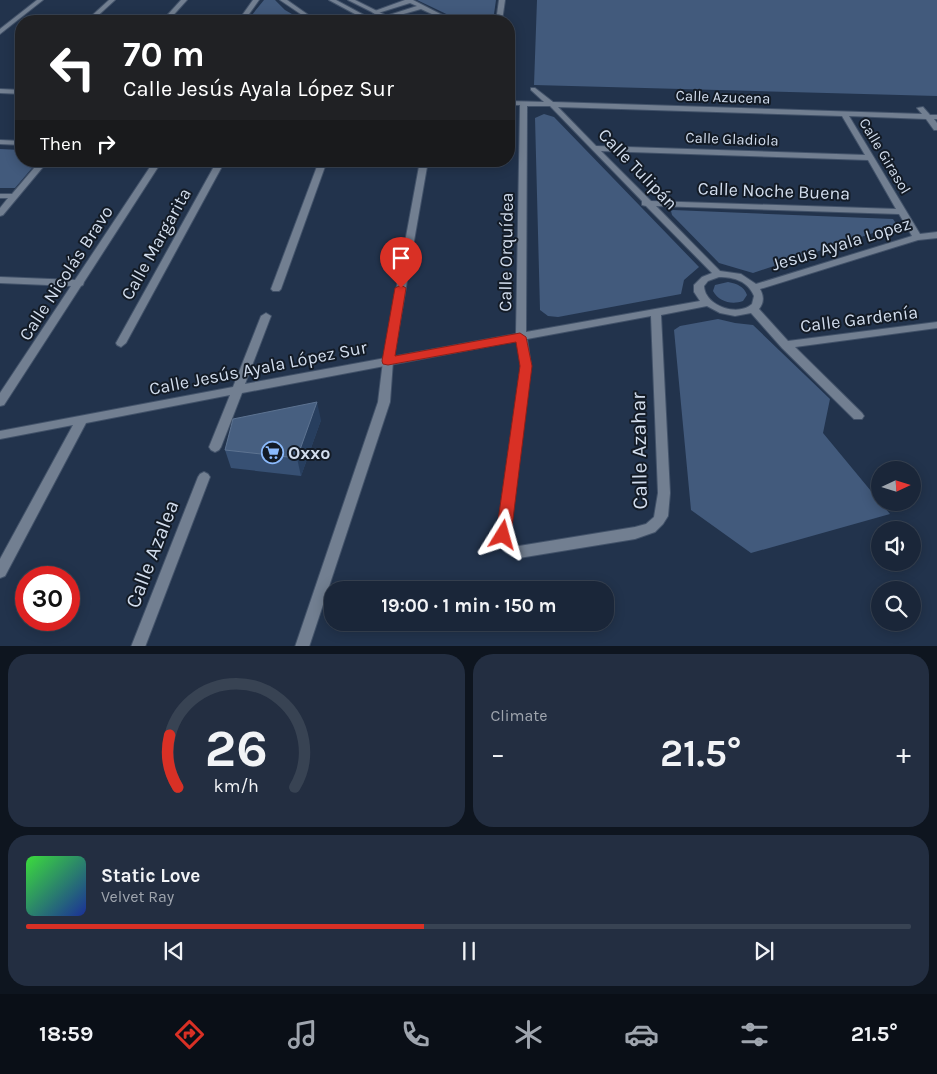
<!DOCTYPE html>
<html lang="en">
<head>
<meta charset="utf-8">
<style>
  :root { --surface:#1a2639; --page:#232e41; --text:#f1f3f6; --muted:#9fa5ae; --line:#384353; --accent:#d93025 }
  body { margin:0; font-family:Karla,sans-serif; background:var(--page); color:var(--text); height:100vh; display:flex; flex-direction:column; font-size:19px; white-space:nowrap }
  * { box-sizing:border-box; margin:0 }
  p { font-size:16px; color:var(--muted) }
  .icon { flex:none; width:28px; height:28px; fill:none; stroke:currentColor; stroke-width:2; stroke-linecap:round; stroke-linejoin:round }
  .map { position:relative; height:646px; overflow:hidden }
  .panel { display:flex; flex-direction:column; gap:8px; padding:8px; background:#0e151f; flex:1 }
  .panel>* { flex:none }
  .banner { position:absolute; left:15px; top:15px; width:500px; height:152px; border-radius:20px; box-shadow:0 2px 12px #0003,0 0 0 1px var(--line); background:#202124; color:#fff; overflow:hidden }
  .needle { width:32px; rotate:86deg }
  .fabs { position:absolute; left:871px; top:461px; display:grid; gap:10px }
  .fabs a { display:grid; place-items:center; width:50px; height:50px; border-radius:50%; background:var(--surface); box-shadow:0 2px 12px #0003,0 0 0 1px var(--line); font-size:25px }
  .speed { position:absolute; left:15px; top:566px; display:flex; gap:10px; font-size:25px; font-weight:700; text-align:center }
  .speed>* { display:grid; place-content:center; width:65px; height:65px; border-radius:50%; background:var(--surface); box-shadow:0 2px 12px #0003,0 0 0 1px var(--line); line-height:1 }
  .speed .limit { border:8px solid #d22; background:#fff; color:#111 }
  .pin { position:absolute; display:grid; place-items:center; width:42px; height:42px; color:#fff; margin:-51px -21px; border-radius:50% 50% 50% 0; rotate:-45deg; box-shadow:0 0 5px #0007 }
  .pin .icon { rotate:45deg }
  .me { position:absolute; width:55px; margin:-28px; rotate:8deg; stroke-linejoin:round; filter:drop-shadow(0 0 4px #0008) }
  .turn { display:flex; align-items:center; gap:18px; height:105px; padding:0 25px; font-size:22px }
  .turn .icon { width:65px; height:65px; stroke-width:2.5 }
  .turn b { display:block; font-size:35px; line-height:42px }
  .then { display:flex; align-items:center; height:48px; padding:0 25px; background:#0003; gap:10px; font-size:19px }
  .big { font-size:38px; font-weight:700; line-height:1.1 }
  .panel .widget { flex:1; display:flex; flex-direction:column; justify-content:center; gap:8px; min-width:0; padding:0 18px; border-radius:20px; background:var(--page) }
  .panel .dial { align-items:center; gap:0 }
  .dial svg { height:130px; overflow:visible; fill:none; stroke:var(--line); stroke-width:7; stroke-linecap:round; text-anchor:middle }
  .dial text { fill:var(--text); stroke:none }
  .song { display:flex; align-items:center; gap:15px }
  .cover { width:60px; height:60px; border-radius:8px; background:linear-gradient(135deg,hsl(120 70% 55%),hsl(230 70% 35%)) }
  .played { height:5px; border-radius:2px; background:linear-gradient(90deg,var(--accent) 45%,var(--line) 45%) }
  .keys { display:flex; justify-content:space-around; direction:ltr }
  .heat { display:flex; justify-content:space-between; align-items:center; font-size:28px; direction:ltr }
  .panel .tiles { flex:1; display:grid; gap:8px; grid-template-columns:1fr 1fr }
  .widget:last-child { grid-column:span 2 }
  .trip { position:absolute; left:324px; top:581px; width:290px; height:50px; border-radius:20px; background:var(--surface); box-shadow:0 2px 12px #0003,0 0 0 1px var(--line); font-weight:700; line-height:50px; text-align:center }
  .menu { display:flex; height:80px; justify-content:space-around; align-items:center; background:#0a0f17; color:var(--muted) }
  .menu .icon { width:35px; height:35px }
  .menu .active { color:var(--accent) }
  .menu b { font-size:22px; color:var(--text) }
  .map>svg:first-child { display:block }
  .green { fill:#425a7c }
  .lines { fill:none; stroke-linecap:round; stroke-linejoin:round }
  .minor-casing { stroke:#425269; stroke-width:2 }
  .tertiary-casing { stroke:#425269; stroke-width:2 }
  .minor { fill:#727f91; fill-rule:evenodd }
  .tertiary { fill:#727f91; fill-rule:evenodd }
  .wall { fill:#375073 }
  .shaded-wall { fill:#273e5e }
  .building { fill:#475f80; stroke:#5d7391 }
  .route { fill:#d93025; stroke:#8d1f18 }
  .labels { text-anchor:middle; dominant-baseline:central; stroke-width:4; stroke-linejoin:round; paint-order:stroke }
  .far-street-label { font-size:15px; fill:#d2dded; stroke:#131b26 }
  .street-label { font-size:18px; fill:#d2dded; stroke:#131b26 }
  .poi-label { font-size:18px; font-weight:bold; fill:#d2dded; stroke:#131b26; text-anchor:start }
  .near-street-label { font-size:21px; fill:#d2dded; stroke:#131b26 }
</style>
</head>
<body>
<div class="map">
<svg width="937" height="647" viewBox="0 0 937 647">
  <rect width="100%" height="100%" fill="#22334c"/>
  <path class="green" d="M 264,0 L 275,0 L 285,10 L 304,21 L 247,21 Z
    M 417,0 L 496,0 L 493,21 L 461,21 Z
    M 537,0 L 937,0 L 937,96 L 534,85 Z
    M 544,114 L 554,117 L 699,267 L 684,280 L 681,294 L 558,317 L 548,316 L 540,310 L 535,118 Z
    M 0,149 L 21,150 L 21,161 L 38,161 L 15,188 L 0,188 Z
    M 673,210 L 893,219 L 897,225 L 753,273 L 719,263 L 672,215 L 671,211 Z
    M 728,282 C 737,284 744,286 747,295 L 743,301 C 732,305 719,302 713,291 L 715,285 Z
    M 718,319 L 735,323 L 753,325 L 830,399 L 823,433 L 890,514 L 751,553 L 691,510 L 674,330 L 680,326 Z"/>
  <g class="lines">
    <defs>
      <path id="minor" d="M 37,0 L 43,0 L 0,34 L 0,29 Z
        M 109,0 L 115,0 L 92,21 L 86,21 Z
        M 181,0 L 187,0 L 168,21 L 162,21 Z
        M 253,0 L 259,0 L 244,21 L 238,21 Z
        M 280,0 L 287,0 L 317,21 L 311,21 Z
        M 405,0 L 413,0 L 454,21 L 447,21 L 421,9 L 386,19 L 383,17 L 417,6 L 410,3 L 375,14 L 372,12 Z
        M 499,0 L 505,0 L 502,21 L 496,21 Z
        M 361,14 L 364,16 L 363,17 L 349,21 L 341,21 Z
        M 531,88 L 535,88 L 553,102 L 922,114 L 917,108 L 923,107 L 930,115 L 937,115 L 937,119 L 934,119 L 937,123 L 937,130 L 934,130 L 926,119 L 849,116 L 920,234 L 937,232 L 937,238 L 918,240 L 760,289 C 764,296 764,303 759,309 L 788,341 L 937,322 L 937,328 L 795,347 L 862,413 L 864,416 L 862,419 L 854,419 L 782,348 L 751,313 L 735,316 L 720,313 L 707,306 L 661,315 L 670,493 L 668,516 L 663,524 L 655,532 L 635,539 L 519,558 C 505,555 499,549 497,535 L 521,366 L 517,341 L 242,393 L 221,447 L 219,450 L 215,452 L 211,450 L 209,447 L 230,395 L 86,423 L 5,576 L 0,578 L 0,559 L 73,425 L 0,439 L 0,431 L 233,387 L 261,316 L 266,313 L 271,316 L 245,384 L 516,334 L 520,105 L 509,105 L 509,101 L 544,102 L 531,90 ZM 527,106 L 550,106 L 642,201 L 642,205 L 646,206 L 712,273 L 702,277 L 694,285 L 694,292 L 700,301 L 526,332 ZM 558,107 L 842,116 L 865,155 L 596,146 ZM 601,151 L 868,160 L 896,209 L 651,201 ZM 656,206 L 899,214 L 912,236 L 756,284 L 741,274 L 720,271 ZM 719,277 C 734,277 748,281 754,296 L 752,304 C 738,317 705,306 704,286 L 708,281 ZM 651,316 L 658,493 L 654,517 L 646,524 L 635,527 L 519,546 C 512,545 510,542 509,535 L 531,366 L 527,339 Z
        M 0,89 L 21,90 L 21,94 L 0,93 Z
        M 0,140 L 21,141 L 21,145 L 0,144 Z
        M 40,161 L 48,161 L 3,215 L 0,216 L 0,208 L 8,198 L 0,198 L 0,194 L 12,194 Z
        M 154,161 L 162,161 L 84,282 L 83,285 L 81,286 L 4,405 L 0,406 L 0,393 L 71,286 L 0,283 L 0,277 L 75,280 Z
        M 217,161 L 225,161 L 126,343 L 121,347 L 117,345 L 116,343 Z
        M 319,161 L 327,161 L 281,289 L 279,291 L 273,291 L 271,289 Z
        M 204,472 L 208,474 L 210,477 L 145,647 L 131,647 L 198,477 L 200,474 Z"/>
      <path id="tertiary" d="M 329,0 L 336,0 L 375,21 L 368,21 Z
        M 348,0 L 355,0 L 397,21 L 390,21 Z
        M 420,161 L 428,161 L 393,361 L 390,402 L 309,647 L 295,647 L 378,402 L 383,361 Z"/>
    </defs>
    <use href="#minor" class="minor-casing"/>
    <use href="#tertiary" class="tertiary-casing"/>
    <use href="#minor" class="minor"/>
    <use href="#tertiary" class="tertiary"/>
  </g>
  <path class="wall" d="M 321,420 L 301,476 L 231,468 L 225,450 Z"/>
  <path class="shaded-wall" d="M 317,402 L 321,420 L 301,476 L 297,458 Z"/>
  <path class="building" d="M 317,402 L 297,458 L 225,450 L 233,419 Z"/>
  <path class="route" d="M 401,285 L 406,288 L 395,356 L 520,333 L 526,337 L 532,366 L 511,535 L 509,539 L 503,541 L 498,539 L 496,535 L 520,366 L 516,342 L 388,365 L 383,364 L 382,361 L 395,288 Z"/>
  <defs>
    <symbol id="supermarket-ring" viewBox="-11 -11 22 22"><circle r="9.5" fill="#131b26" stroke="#8bbafc" stroke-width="1.5"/><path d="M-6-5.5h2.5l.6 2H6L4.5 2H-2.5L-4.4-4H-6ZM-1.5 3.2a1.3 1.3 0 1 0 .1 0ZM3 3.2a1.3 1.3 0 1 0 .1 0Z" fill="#8bbafc"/></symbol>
  </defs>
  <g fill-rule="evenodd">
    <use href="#supermarket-ring" x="260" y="440" width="25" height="25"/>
  </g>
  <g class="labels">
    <g class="far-street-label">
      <text transform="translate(723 97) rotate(2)">Calle Azucena</text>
      <text transform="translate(732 139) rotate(2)">Calle Gladiola</text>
      <text transform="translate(885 156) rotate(59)">Calle Girasol</text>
    </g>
    <g class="street-label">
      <text transform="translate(638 169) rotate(46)">Calle Tulipán</text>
      <text transform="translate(774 191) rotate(2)">Calle Noche Buena</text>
      <text transform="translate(156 244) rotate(-61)">Calle Margarita</text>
      <text transform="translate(841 244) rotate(-17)">Jesus Ayala Lopez</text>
      <text transform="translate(506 252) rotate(-89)">Calle Orquídea</text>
      <text transform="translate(66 273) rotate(-57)">Calle Nicolás Bravo</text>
      <text transform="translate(859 319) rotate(-7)">Calle Gardenía</text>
      <text transform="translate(258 368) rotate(-11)">Calle Jesús Ayala López Sur</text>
    </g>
    <g class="poi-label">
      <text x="288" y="453">Oxxo</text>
    </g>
    <g class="near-street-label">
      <text transform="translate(639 451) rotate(-91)">Calle Azahar</text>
      <text transform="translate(152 554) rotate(-69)">Calle Azalea</text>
    </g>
  </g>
</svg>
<div class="fabs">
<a><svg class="needle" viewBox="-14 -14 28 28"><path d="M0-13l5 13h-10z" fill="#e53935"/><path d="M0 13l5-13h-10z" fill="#9fa5ae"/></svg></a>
<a><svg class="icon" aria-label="sound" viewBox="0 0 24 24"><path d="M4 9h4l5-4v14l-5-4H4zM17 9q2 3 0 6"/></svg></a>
<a><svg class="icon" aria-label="search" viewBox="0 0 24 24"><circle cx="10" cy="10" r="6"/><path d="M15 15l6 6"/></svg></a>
</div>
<div class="speed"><div class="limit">30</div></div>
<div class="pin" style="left:401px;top:288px;background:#d93025"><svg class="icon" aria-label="arrive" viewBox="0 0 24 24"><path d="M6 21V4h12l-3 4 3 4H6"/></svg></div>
<svg class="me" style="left:503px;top:535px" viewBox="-20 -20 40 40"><path d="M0-17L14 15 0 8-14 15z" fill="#d93025" stroke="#fff" stroke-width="4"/></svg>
<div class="trip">19:00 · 1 min · 150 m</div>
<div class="banner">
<div class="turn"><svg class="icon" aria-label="left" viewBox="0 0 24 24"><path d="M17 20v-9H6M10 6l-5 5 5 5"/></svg><div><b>70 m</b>Calle Jesús Ayala López Sur</div></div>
<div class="then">Then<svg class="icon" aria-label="right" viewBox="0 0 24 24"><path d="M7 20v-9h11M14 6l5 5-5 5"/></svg></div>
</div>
</div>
<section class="panel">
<div class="tiles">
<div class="widget dial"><svg viewBox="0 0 100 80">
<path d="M14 69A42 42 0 1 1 86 69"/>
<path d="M14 69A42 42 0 0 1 9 37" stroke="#d93025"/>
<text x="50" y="56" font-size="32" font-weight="700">26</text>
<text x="50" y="72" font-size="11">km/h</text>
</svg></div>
<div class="widget"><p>Climate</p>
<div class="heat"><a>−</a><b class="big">21.5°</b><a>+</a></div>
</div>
<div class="widget">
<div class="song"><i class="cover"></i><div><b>Static Love</b><p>Velvet Ray</p></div></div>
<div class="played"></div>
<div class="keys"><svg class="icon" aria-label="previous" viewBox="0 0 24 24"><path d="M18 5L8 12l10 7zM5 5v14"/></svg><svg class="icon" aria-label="pause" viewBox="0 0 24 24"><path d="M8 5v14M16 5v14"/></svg><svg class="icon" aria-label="next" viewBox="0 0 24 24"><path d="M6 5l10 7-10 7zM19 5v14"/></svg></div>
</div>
</div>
</section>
<nav class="menu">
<b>18:59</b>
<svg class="icon active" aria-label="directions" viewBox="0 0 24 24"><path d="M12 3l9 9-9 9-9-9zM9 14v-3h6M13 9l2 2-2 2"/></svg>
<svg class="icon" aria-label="music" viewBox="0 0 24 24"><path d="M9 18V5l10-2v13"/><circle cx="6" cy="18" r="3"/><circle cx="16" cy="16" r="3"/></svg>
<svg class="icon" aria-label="phone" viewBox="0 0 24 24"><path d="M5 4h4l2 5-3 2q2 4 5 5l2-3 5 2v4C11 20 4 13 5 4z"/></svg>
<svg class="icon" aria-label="climate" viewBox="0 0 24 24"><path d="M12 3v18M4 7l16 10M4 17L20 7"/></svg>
<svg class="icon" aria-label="car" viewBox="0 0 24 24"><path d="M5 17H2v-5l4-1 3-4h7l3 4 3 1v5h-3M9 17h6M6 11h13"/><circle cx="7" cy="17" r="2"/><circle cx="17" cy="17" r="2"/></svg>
<svg class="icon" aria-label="filters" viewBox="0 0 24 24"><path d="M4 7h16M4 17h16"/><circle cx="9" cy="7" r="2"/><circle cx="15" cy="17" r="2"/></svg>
<b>21.5°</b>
</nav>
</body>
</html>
